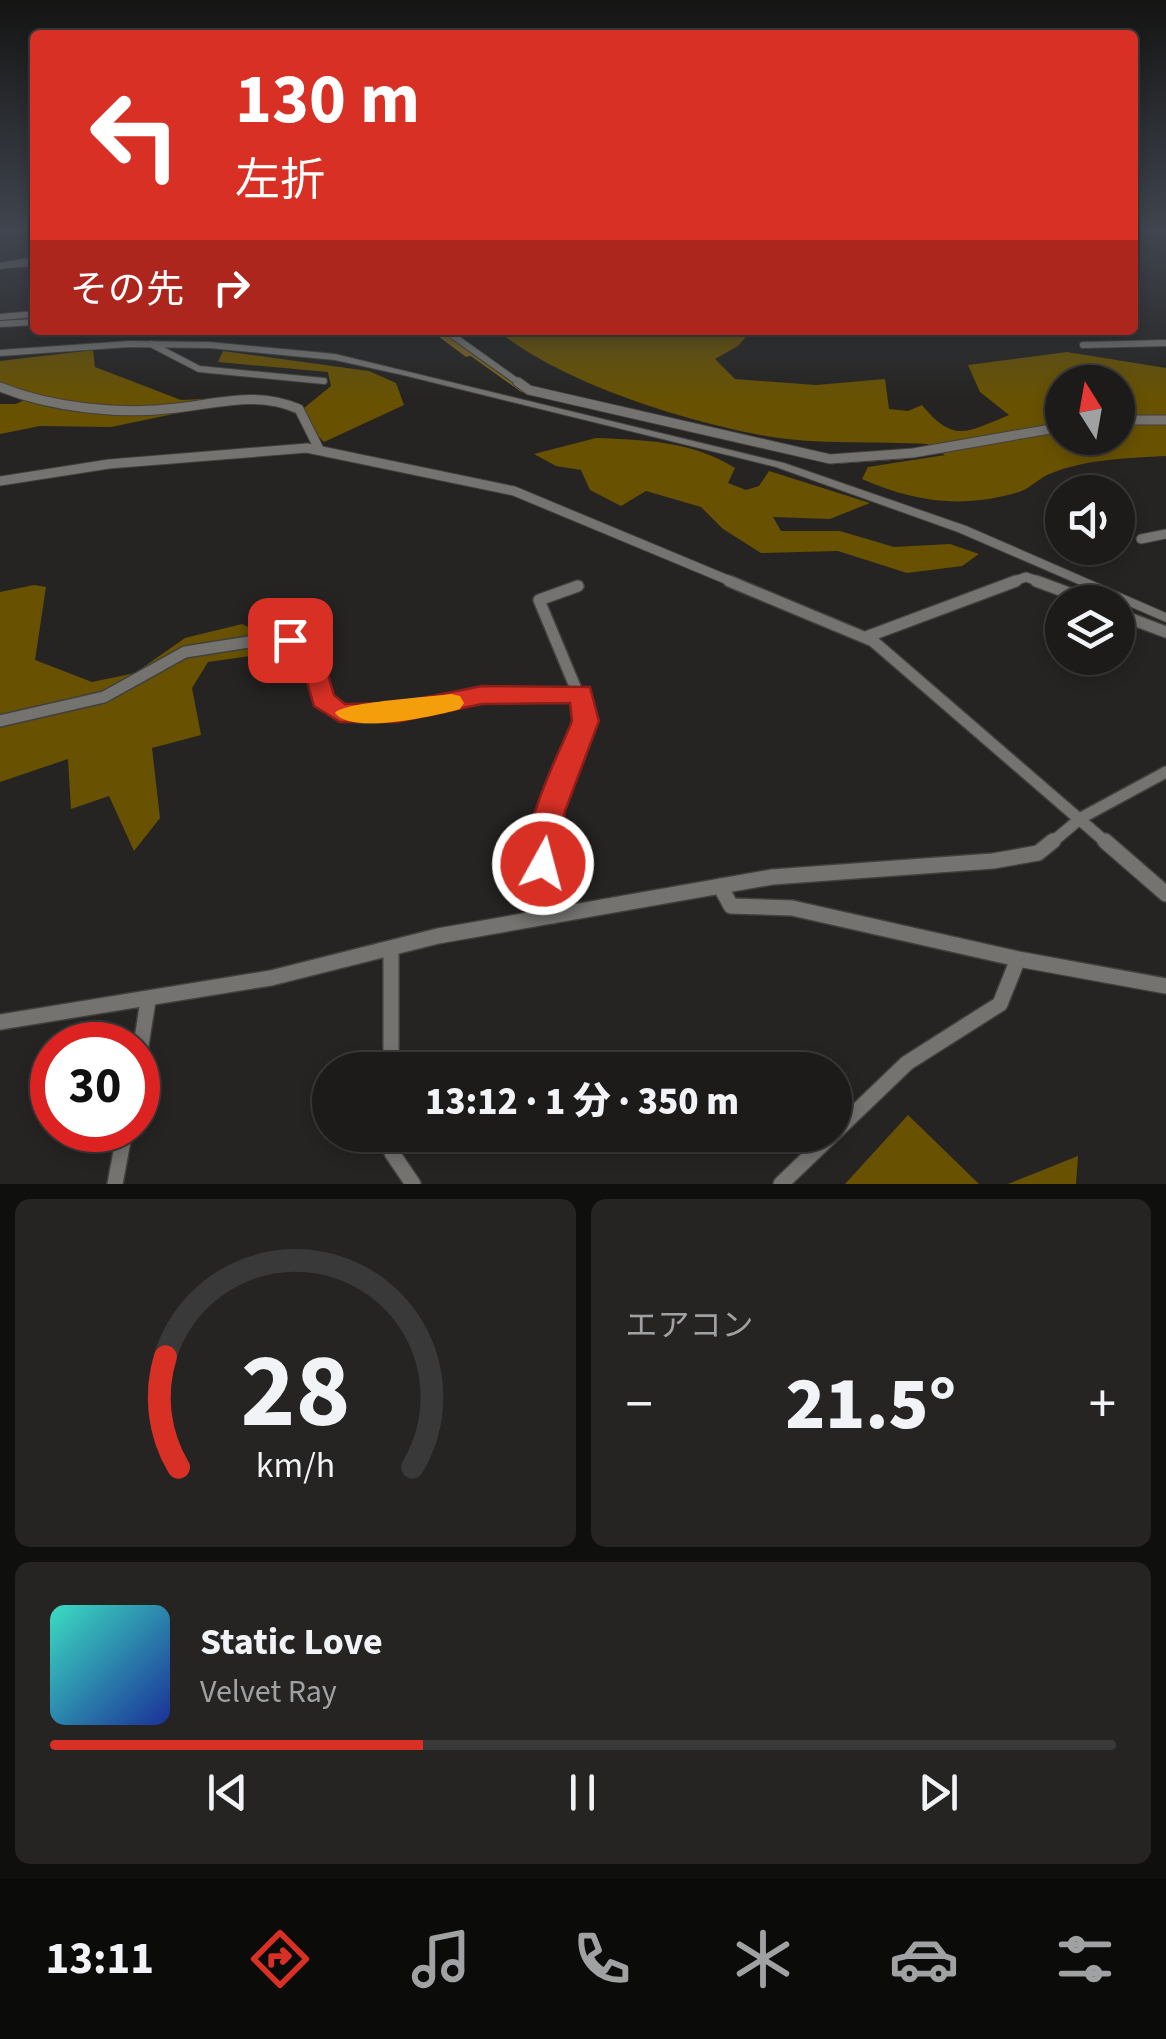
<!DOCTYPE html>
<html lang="ja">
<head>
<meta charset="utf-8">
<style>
  :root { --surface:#1c1b1a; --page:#252423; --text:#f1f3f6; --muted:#a0a1a2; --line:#3a3939; --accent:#d93025 }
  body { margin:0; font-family:"Source Sans 3","Noto Sans JP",sans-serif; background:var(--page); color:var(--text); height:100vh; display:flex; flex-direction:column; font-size:38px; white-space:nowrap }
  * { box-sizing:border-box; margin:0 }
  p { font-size:32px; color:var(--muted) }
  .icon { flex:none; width:55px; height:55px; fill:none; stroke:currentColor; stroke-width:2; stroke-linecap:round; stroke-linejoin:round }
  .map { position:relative; height:1184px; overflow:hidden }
  .details { display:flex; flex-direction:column; gap:15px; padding:15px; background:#0f0f0e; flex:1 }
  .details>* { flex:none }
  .banner { position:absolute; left:30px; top:30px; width:1108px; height:305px; border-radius:10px; box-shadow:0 5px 15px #0003,0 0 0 2px var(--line); background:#d93025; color:#fff; overflow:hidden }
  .needle { width:65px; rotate:349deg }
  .fabs { position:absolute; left:1045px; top:365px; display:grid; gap:20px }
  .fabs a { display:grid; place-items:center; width:90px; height:90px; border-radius:50%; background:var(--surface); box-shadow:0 5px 15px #0003,0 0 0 2px var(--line); font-size:50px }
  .speed { position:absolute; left:30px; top:1022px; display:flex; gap:20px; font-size:50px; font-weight:700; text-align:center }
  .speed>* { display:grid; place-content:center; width:130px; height:130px; border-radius:50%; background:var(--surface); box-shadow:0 5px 15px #0003,0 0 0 2px var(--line); line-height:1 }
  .speed .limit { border:15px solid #d22; background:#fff; color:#111 }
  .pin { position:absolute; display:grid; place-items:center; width:85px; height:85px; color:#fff; margin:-42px; border-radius:20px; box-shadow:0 5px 15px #0006 }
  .me { position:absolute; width:110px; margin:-55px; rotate:7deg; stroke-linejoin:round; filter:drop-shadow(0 0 8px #0008) }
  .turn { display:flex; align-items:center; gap:35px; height:210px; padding:0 40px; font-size:45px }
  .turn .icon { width:130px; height:130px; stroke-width:2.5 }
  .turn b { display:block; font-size:70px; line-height:85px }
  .then { display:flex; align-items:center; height:95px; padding:0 40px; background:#0003; gap:20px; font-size:38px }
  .big { font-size:75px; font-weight:800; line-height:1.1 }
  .details .card { flex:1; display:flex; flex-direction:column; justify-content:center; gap:15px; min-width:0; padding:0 35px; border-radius:15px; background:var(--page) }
  .details .dial { align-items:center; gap:0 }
  .dial svg { height:260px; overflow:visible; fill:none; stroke:var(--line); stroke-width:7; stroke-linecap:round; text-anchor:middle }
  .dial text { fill:var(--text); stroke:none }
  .song { display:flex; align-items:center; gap:30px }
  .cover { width:120px; height:120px; border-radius:15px; background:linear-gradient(135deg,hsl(170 70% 55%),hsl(230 70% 35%)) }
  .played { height:10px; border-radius:5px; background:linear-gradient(90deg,var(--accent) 35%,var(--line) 35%) }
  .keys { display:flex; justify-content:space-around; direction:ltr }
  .heat { display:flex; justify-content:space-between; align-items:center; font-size:55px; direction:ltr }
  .details .tiles { flex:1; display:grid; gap:15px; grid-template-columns:1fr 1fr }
  .card:last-child { grid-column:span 2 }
  .trip { position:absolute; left:312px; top:1052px; width:540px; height:100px; border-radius:50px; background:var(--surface); box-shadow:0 5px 15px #0003,0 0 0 2px var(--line); font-weight:800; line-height:100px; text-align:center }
  .tabs { display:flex; height:160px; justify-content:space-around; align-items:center; background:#0b0b0a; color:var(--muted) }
  .tabs .icon { width:70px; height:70px }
  .tabs .current { color:var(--accent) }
  .tabs b { font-size:45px; color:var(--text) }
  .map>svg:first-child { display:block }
  .forest { fill:#685202; fill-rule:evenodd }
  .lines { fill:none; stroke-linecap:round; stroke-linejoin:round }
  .stream { stroke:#79631d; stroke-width:2.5 }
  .river { fill:#79631d; fill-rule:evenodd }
  .minor-far3-casing { stroke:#40403e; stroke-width:8 }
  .minor-far2-casing { stroke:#40403e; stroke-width:11 }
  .minor-far1-casing { stroke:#40403e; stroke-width:14 }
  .minor-casing { stroke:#40403e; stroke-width:18 }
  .tertiary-casing { stroke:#40403e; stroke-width:2 }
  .minor-far3 { stroke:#747370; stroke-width:6 }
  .minor-far2 { stroke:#747370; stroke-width:9 }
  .minor-far1 { stroke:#747370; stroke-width:11 }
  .minor { stroke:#747370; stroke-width:15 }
  .tertiary { fill:#747370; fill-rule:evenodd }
  .route { fill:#d93025; stroke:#8d1f18; stroke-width:2.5 }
  .slow { fill:#f59e0b }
</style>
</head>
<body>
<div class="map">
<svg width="1166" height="1184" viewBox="0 0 1166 1184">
  <rect width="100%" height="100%" fill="#252422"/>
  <path class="forest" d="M 497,330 L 752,330 L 738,346 L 715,359 L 735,379 L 816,385 L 885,379 L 889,409 L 908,411 L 922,405 C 954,444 967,432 1009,415 L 980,392 L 968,365 L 1067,352 L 1166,368 L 1166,456 C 1130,458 1086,459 1052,473 C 1040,477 1031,488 1019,492 C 963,509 914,502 862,479 L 868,467 L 945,455 L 927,444 C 875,441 817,445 766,436 C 685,422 559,382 497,330 ZM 1062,382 L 1118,382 L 1118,438 L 1062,438 Z
    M 93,350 L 95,367 L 181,400 L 261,396 L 111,427 L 40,426 L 0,434 L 0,404 L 16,404 L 33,396 L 0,389 L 0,361 Z
    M 223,351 L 369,371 L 396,383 L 404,405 L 324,442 L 298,415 L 274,405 L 304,408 L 331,386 L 328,372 L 218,362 Z
    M 596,438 C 646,440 692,441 735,468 L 728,483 L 746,490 L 759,486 L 769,471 L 870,503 L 830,519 L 773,517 L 781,531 L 840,531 L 894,547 L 950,544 L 979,554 L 962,566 L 907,573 L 838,551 L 761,553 L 723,529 L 701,507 L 646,491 L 621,506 L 590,490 L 581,470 L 556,466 L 534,454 Z
    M 34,585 L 46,587 L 35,660 L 92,682 L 135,673 L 185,638 L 242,624 L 287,645 L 250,656 L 208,662 L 192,688 L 201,735 L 152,748 L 160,818 L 134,851 L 109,796 L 71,809 L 68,759 L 0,782 L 0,592 Z
    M 908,1115 L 979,1184 L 845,1184 Z
    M 1078,1156 L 1076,1184 L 1008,1184 Z"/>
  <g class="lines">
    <path class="stream" d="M 470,354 L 522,391
      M 936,453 L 987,444
      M 832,463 L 904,458"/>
    <path class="river" d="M 35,314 L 35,322 L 0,324 L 0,316 Z
      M 430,330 L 444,330 L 476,354 L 466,357 Z"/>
    <defs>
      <path id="minor-far3" d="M 4,265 L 35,263
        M 0,317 L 35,314
        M 0,324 L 35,322
        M 445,330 L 522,385
        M 151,344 L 199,369 L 324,381
        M 1083,345 L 1166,343"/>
      <path id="minor-far2" d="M 518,382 L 529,390 L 830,459 L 913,453 L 1062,427
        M 0,387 C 52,408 121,415 177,408 C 220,403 257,391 299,409 L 319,449
        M 1118,420 L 1166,420
        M 0,481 L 109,464 L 307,448 L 514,491 L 735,583
        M 1141,539 L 1166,534
        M 1009,583 L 1026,577 L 1043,583"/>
      <path id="minor-far1" d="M 729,581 L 873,641 L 1108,844
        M 1036,581 L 1093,602
        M 1118,614 L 1166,632
        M 866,637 L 1016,581
        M 0,721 L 104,697 L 185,652 L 274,638 L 305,646 L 326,703 C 364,737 435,700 478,695 C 512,692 547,697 581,694
        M 543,844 L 586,713 L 539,600 L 578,586
        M 1050,844 L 1081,818 L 1166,772"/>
      <path id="minor" d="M 543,841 L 553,916
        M 1105,841 L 1166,894
        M 720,886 L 731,906 L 792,908 L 1018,959 L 1166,986
        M 391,948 L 391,1070
        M 0,1022 L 271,978 L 438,936 L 772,877 L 993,861 L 1038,853 L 1053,841
        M 138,1064 L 148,1001
        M 390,1135 L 392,1153 L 413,1184
        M 115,1184 L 125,1130
        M 781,1184 L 907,1063 L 1000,1004 L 1018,959"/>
      <path id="tertiary" d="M 35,257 L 35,263 L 0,269 L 0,263 Z
        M 129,341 L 210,342 L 335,354 L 784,463 L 966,526 L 1166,613 L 1166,622 L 958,532 L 776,467 L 403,375 L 335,360 L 210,348 L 129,347 L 0,356 L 0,350 Z"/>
    </defs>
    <use href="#minor-far3" class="minor-far3-casing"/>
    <use href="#minor-far2" class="minor-far2-casing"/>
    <use href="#minor-far1" class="minor-far1-casing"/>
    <use href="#minor" class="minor-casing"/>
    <use href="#tertiary" class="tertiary-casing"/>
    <use href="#minor-far3" class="minor-far3"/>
    <use href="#minor-far2" class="minor-far2"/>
    <use href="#minor-far1" class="minor-far1"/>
    <use href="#minor" class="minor"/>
    <use href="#tertiary" class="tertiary"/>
  </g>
  <linearGradient id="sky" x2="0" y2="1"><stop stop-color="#141413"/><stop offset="0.58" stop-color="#40454f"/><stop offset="1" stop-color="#40454f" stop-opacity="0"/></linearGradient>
  <rect width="1166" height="398" fill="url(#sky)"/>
  <path class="route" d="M 290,632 L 320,648 L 334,695 L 345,704 L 397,703 L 482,686 L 590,687 L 599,721 L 565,811 L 553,873 L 543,876 L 532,873 C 514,837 558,757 572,721 L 570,703 L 482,704 L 397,722 L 340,722 L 314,706 L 300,658 L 277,640 Z"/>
  <path class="slow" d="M 451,694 L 460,696 L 464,703 L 460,709 C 437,716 350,735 335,713 C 343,702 431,697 451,694 Z"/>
</svg>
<div class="fabs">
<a><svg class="needle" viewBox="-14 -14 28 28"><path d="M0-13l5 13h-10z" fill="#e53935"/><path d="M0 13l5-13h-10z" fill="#a0a1a2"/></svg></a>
<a><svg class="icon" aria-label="sound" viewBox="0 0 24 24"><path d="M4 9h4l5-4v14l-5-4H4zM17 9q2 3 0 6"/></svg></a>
<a><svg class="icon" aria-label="layers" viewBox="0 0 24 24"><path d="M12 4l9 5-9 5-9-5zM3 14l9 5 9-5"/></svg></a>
</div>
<div class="speed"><div class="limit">30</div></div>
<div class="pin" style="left:290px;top:640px;background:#d93025"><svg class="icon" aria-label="arrive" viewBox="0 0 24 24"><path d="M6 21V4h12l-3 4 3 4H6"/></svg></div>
<svg class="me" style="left:543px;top:864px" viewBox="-20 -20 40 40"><circle r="17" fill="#d93025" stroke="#fff" stroke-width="3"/><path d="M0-11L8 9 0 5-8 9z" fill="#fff"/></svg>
<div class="trip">13:12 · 1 分 · 350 m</div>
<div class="banner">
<div class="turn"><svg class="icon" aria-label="left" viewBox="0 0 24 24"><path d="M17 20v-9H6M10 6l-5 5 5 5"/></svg><div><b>130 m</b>左折</div></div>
<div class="then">その先<svg class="icon" aria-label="right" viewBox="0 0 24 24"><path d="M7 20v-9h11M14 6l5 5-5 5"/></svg></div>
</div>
</div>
<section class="details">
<div class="tiles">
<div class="card dial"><svg viewBox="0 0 100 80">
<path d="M14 69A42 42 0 1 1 86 69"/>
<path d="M14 69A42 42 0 0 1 10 35" stroke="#d93025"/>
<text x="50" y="56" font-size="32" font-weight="700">28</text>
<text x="50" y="72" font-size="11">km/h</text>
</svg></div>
<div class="card"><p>エアコン</p>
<div class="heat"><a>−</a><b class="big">21.5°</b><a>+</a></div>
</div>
<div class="card">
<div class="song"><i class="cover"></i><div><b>Static Love</b><p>Velvet Ray</p></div></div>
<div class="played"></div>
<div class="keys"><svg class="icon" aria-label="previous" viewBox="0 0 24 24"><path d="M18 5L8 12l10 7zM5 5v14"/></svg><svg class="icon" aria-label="pause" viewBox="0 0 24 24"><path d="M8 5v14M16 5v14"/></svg><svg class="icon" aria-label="next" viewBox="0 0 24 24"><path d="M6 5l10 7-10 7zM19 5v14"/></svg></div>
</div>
</div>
</section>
<nav class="tabs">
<b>13:11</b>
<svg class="icon current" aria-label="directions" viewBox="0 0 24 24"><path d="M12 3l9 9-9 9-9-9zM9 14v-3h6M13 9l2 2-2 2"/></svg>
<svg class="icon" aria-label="music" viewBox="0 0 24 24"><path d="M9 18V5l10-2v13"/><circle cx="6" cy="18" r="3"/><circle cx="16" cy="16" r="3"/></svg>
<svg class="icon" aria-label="phone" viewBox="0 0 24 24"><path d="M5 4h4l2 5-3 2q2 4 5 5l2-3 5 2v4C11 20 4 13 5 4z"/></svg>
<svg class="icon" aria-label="climate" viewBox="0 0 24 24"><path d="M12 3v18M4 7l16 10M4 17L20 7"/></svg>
<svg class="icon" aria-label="car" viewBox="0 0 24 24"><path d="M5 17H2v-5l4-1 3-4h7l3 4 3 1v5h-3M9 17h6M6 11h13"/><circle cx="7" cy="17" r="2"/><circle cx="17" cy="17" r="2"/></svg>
<svg class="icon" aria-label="filters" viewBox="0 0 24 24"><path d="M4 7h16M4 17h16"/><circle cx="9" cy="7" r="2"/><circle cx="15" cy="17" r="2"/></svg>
</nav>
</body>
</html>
